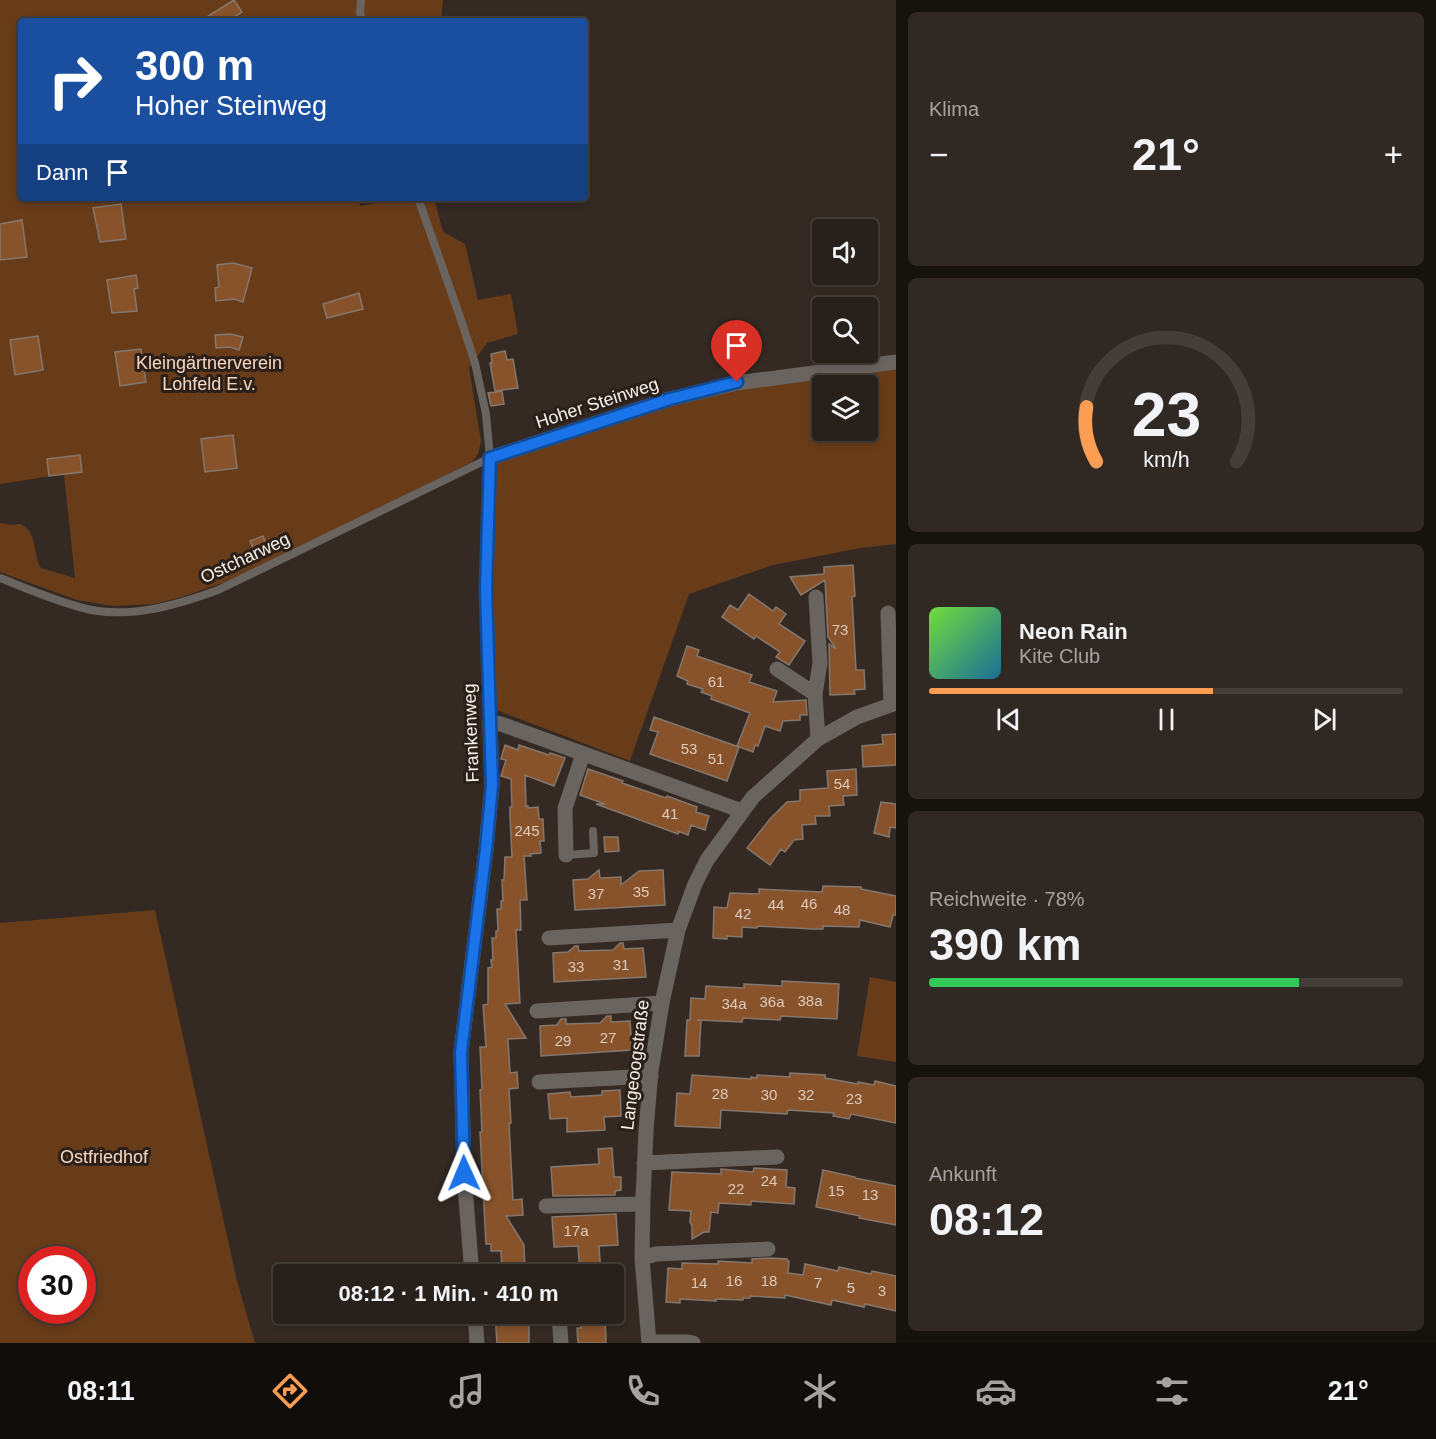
<!DOCTYPE html>
<html lang="de">
<head>
<meta charset="utf-8">
<style>
  :root { --surface:#28201a; --page:#302823; --text:#f1f3f6; --muted:#a5a3a2; --line:#443e39; --accent:#fc9d54 }
  body { margin:0; font-family:Arial,sans-serif; background:var(--page); color:var(--text); height:100vh; display:flex; flex-direction:column; font-size:22px; white-space:nowrap }
  * { box-sizing:border-box; margin:0 }
  p { font-size:20px; color:var(--muted) }
  .icon { flex:none; width:33px; height:33px; fill:none; stroke:currentColor; stroke-width:2; stroke-linecap:round; stroke-linejoin:round }
  .map { position:relative; flex:1; overflow:hidden }
  .details { display:flex; flex-direction:column; gap:12px; padding:12px; background:#16120e; width:540px }
  .details>* { flex:none }
  .guide { position:absolute; left:18px; top:18px; width:570px; height:183px; border-radius:6px; box-shadow:0 3px 9px #0003,0 0 0 2px var(--line); background:#1a4fa0; color:#fff; overflow:hidden }
  .fabs { position:absolute; left:812px; top:219px; display:grid; gap:12px }
  .fabs a { display:grid; place-items:center; width:66px; height:66px; border-radius:6px; background:var(--surface); box-shadow:0 3px 9px #0003,0 0 0 2px var(--line); font-size:30px }
  .speed { position:absolute; left:18px; top:1246px; display:flex; gap:12px; font-size:30px; font-weight:700; text-align:center }
  .speed>* { display:grid; place-content:center; width:78px; height:78px; border-radius:50%; background:var(--surface); box-shadow:0 3px 9px #0003,0 0 0 2px var(--line); line-height:1 }
  .speed .limit { border:9px solid #d22; background:#fff; color:#111 }
  .pin { position:absolute; display:grid; place-items:center; width:51px; height:51px; color:#fff; margin:-62px -26px; border-radius:50% 50% 50% 0; rotate:-45deg; box-shadow:0 0 6px #0007 }
  .pin .icon { rotate:45deg }
  .me { position:absolute; width:66px; margin:-33px; rotate:359deg; stroke-linejoin:round; filter:drop-shadow(0 0 4px #0008) }
  .turn { display:flex; align-items:center; gap:21px; height:126px; padding:0 18px; font-size:27px }
  .turn .icon { width:78px; height:78px; stroke-width:2.5 }
  .turn b { display:block; font-size:42px; line-height:51px }
  .then { display:flex; align-items:center; height:57px; padding:0 18px; background:#0003; gap:12px; font-size:22px }
  .big { font-size:45px; font-weight:700; line-height:1.1 }
  .details .tile { flex:1; display:flex; flex-direction:column; justify-content:center; gap:9px; min-width:0; padding:0 21px; border-radius:9px; background:var(--page) }
  .details .dial { align-items:center; gap:0 }
  .dial svg { height:156px; overflow:visible; fill:none; stroke:var(--line); stroke-width:7; stroke-linecap:round; text-anchor:middle }
  .dial text { fill:var(--text); stroke:none }
  .song { display:flex; align-items:center; gap:18px }
  .cover { width:72px; height:72px; border-radius:9px; background:linear-gradient(135deg,hsl(100 70% 55%),hsl(200 70% 35%)) }
  .played { height:6px; border-radius:3px; background:linear-gradient(90deg,var(--accent) 60%,var(--line) 60%) }
  .keys { display:flex; justify-content:space-around; direction:ltr }
  .heat { display:flex; justify-content:space-between; align-items:center; font-size:33px; direction:ltr }
  .charge { height:9px; border-radius:4px; background:linear-gradient(90deg,#34c759 78%,var(--line) 0) }
  .trip { position:absolute; left:273px; top:1264px; width:351px; height:60px; border-radius:6px; background:var(--surface); box-shadow:0 3px 9px #0003,0 0 0 2px var(--line); font-weight:700; line-height:60px; text-align:center }
  .tabs { display:flex; height:96px; justify-content:space-around; align-items:center; background:#100d0a; color:var(--muted) }
  .tabs .icon { width:42px; height:42px }
  .tabs .current { color:var(--accent) }
  .tabs b { font-size:27px; color:var(--text) }
  main { display:flex; flex:1; min-height:0 }
  .map>svg:first-child { display:block }
  .green { fill:#683c19; fill-rule:evenodd }
  .building { fill:#88532b; stroke:#84776e; stroke-width:1.5 }
  .lines { fill:none; stroke-linecap:round; stroke-linejoin:round }
  .lane { stroke:#6a6461; stroke-width:8 }
  .street { stroke:#6a6461; stroke-width:15 }
  .route-casing { stroke:#114b97; stroke-width:15 }
  .route { stroke:#1a73e8; stroke-width:10 }
  .labels { text-anchor:middle; dominant-baseline:central; stroke-width:6; stroke-linejoin:round; paint-order:stroke }
  .number-label { font-size:15px; fill:#dccabc }
  .park-label { font-size:18px; fill:#f7d6c0; stroke:#2b2019 }
  .street-label { font-size:18px; fill:#f8f1ec; stroke:#2b2019 }
</style>
</head>
<body>
<main>
<div class="map">
<svg width="896" height="1343" viewBox="0 0 896 1343">
  <rect width="100%" height="100%" fill="#352a23"/>
  <path class="green" d="M 0,0 L 443,0 L 441,21 L 21,21 L 21,198 L 356,198 L 361,206 L 396,199 L 396,198 L 434,198 L 443,232 L 465,244 L 478,300 L 511,294 L 518,334 L 487,343 L 469,368 L 481,441 L 478,454 L 472,462 L 290,553 L 225,582 L 182,597 L 154,604 L 113,606 L 77,600 L 0,572 L 0,523 C 3,523 7,525 10,525 C 12,525 18,524 20,524 C 37,529 33,556 41,568 L 75,578 L 64,474 L 0,484 Z
    M 896,357 L 896,544 L 860,548 L 773,565 L 689,594 L 630,761 L 496,710 L 490,589 L 495,455 L 608,415 ZM 822,386 L 867,386 L 867,430 L 822,430 Z
    M 155,910 L 237,1281 L 255,1343 L 0,1343 L 0,923 ZM 32,1260 L 82,1260 L 82,1311 L 32,1311 Z
    M 870,977 L 896,982 L 896,1062 L 857,1056 Z"/>
  <path class="building" d="M 234,0 L 242,12 L 228,21 L 200,21 Z
    M 121,204 L 126,239 L 100,242 L 93,208 Z
    M 22,220 L 27,257 L 0,260 L 0,224 Z
    M 233,263 L 252,268 L 243,302 L 234,299 L 216,301 L 215,288 L 219,287 L 217,265 Z
    M 136,275 L 138,288 L 134,289 L 137,311 L 112,313 L 107,280 Z
    M 359,293 L 363,309 L 327,318 L 323,304 Z
    M 230,334 L 243,337 L 239,350 L 230,347 L 216,348 L 215,335 Z
    M 38,336 L 43,370 L 15,375 L 10,340 Z
    M 141,349 L 146,382 L 120,386 L 115,352 Z
    M 505,351 L 507,360 L 513,359 L 518,388 L 495,391 L 490,363 L 492,363 L 491,354 Z
    M 502,391 L 504,404 L 491,406 L 488,393 Z
    M 233,435 L 237,468 L 205,472 L 201,439 Z
    M 80,455 L 82,472 L 49,476 L 47,459 Z
    M 263,536 L 267,545 L 267,550 L 256,555 L 250,541 Z
    M 853,565 L 855,596 L 852,597 L 856,670 L 864,670 L 865,689 L 854,690 L 855,694 L 830,695 L 829,644 L 836,649 L 828,637 L 825,580 L 801,595 L 790,577 L 824,574 L 824,567 Z
    M 749,594 L 773,611 L 776,607 L 786,614 L 779,624 L 805,641 L 789,665 L 776,657 L 780,652 L 756,636 L 754,639 L 722,617 L 730,605 L 738,610 Z
    M 687,646 L 699,650 L 697,656 L 752,675 L 749,682 L 777,691 L 773,702 L 806,700 L 807,715 L 800,715 L 800,720 L 783,721 L 780,731 L 765,726 L 758,746 L 755,745 L 753,752 L 737,746 L 750,713 L 711,699 L 712,696 L 701,692 L 703,689 L 687,684 L 688,681 L 677,676 Z
    M 654,717 L 739,747 L 727,781 L 650,754 L 658,732 L 650,730 Z
    M 896,734 L 896,765 L 863,767 L 862,746 L 883,744 L 882,735 Z
    M 505,745 L 518,750 L 519,745 L 549,755 L 550,753 L 565,758 L 554,786 L 525,775 L 526,806 L 528,806 L 528,808 L 538,807 L 539,819 L 543,819 L 544,841 L 540,841 L 541,853 L 530,854 L 531,856 L 524,856 L 527,900 L 520,900 L 521,930 L 516,930 L 520,1003 L 505,1004 L 526,1038 L 508,1039 L 510,1073 L 517,1072 L 518,1088 L 509,1089 L 511,1123 L 509,1123 L 513,1200 L 522,1199 L 523,1215 L 506,1216 L 524,1245 L 525,1275 L 502,1275 L 501,1251 L 491,1251 L 491,1244 L 486,1244 L 480,1132 L 482,1132 L 480,1090 L 482,1089 L 480,1047 L 486,1047 L 483,1005 L 488,1004 L 488,968 L 492,967 L 491,960 L 493,960 L 492,938 L 496,938 L 496,931 L 498,931 L 497,909 L 501,909 L 501,901 L 503,901 L 502,880 L 504,880 L 505,857 L 512,857 L 510,816 L 510,807 L 512,807 L 511,779 L 501,776 L 506,760 L 501,759 Z
    M 588,769 L 623,781 L 622,783 L 666,798 L 667,796 L 697,807 L 696,812 L 709,816 L 705,830 L 691,825 L 688,835 L 678,831 L 678,834 L 596,804 L 605,804 L 580,795 Z
    M 856,769 L 857,795 L 843,796 L 844,805 L 829,806 L 830,816 L 815,816 L 816,824 L 802,825 L 803,839 L 794,840 L 785,852 L 781,849 L 770,865 L 747,848 L 770,819 L 787,802 L 800,801 L 800,790 L 828,788 L 827,771 Z
    M 881,802 L 896,804 L 896,828 L 890,827 L 889,837 L 874,833 Z
    M 604,837 L 618,837 L 619,851 L 605,852 Z
    M 599,870 L 600,878 L 621,877 L 621,885 L 639,871 L 663,870 L 665,905 L 575,910 L 573,880 L 588,879 Z
    M 823,886 L 861,887 L 861,889 L 896,896 L 896,915 L 893,915 L 890,927 L 860,920 L 859,927 L 823,926 L 823,929 L 813,929 L 758,926 L 757,928 L 742,927 L 742,937 L 727,936 L 727,939 L 713,938 L 714,907 L 727,908 L 730,893 L 759,894 L 759,889 L 822,892 Z
    M 620,943 L 623,943 L 624,949 L 643,948 L 646,977 L 554,982 L 553,953 L 568,952 L 575,946 L 578,946 L 579,951 L 613,950 Z
    M 782,981 L 839,984 L 837,1019 L 781,1016 L 780,1020 L 743,1018 L 742,1022 L 697,1020 L 701,1020 L 699,1056 L 685,1056 L 687,1020 L 690,1020 L 691,998 L 705,999 L 706,986 L 744,988 L 744,984 L 782,986 Z
    M 607,1016 L 611,1016 L 611,1022 L 630,1021 L 632,1050 L 541,1056 L 540,1026 L 557,1025 L 561,1019 L 566,1019 L 566,1024 L 600,1023 Z
    M 790,1073 L 825,1075 L 825,1078 L 858,1084 L 858,1082 L 874,1085 L 875,1081 L 896,1086 L 896,1123 L 851,1114 L 849,1119 L 833,1116 L 834,1113 L 788,1110 L 787,1114 L 721,1110 L 720,1128 L 675,1126 L 677,1093 L 690,1094 L 692,1075 L 751,1079 L 751,1077 L 757,1078 L 757,1075 L 790,1077 Z
    M 620,1090 L 621,1116 L 604,1117 L 605,1130 L 567,1132 L 567,1118 L 550,1119 L 548,1094 L 570,1092 L 571,1097 L 602,1095 L 602,1091 Z
    M 612,1148 L 614,1177 L 621,1177 L 621,1190 L 615,1191 L 615,1195 L 553,1196 L 551,1167 L 599,1164 L 598,1149 Z
    M 754,1168 L 787,1170 L 786,1187 L 795,1188 L 794,1204 L 751,1201 L 751,1205 L 719,1203 L 718,1213 L 711,1212 L 709,1232 L 704,1232 L 692,1239 L 692,1226 L 690,1222 L 691,1211 L 669,1210 L 672,1172 L 721,1174 L 721,1169 L 753,1172 Z
    M 823,1170 L 855,1177 L 855,1178 L 896,1186 L 896,1225 L 859,1218 L 860,1216 L 816,1207 Z
    M 616,1214 L 618,1245 L 599,1246 L 601,1275 L 580,1275 L 578,1246 L 554,1247 L 552,1217 Z
    M 771,1258 L 787,1259 L 787,1261 L 789,1261 L 788,1273 L 803,1275 L 805,1264 L 838,1271 L 839,1267 L 871,1274 L 872,1271 L 896,1276 L 896,1311 L 865,1304 L 864,1307 L 832,1300 L 831,1305 L 785,1295 L 785,1298 L 750,1296 L 750,1298 L 743,1298 L 743,1300 L 716,1299 L 716,1301 L 680,1299 L 680,1303 L 666,1302 L 668,1268 L 682,1269 L 682,1263 L 718,1264 L 718,1261 L 752,1263 L 752,1259 Z
    M 495,1314 L 529,1314 L 529,1343 L 497,1343 Z
    M 580,1314 L 605,1314 L 606,1343 L 578,1343 L 577,1328 L 581,1328 Z"/>
  <g class="lines">
    <path class="lane" d="M 361,0 L 360,13 L 362,21
      M 418,198 L 460,317 L 475,363 L 486,414 L 490,458 L 486,589 L 490,722
      M 0,578 C 28,589 58,602 87,609 C 131,619 177,605 218,590 L 490,458
      M 566,855 L 594,853 L 593,831"/>
    <path class="street" d="M 490,458 L 670,399 L 737,383 L 896,362
      M 816,597 L 820,663 L 815,694 L 818,739
      M 888,613 L 891,704
      M 777,669 L 815,694
      M 566,855 L 565,808 L 583,754
      M 549,938 L 678,930
      M 537,1011 L 662,1003
      M 539,1082 L 651,1076
      M 644,1163 L 777,1157
      M 546,1206 L 643,1204
      M 642,1258 L 656,1254 L 768,1249
      M 557,1270 L 557,1275
      M 472,1275 L 464,1173 L 461,1052 L 486,849 L 492,785 L 490,722 L 501,724 L 742,811
      M 475,1314 L 477,1343
      M 559,1314 L 561,1343
      M 649,1342 L 688,1342 L 693,1343
      M 649,1343 L 642,1258 L 643,1198 L 646,1131 L 651,1071 L 662,1003 L 678,930 L 695,884 L 707,860 L 753,797 L 818,739 L 857,717 L 896,703"/>
  </g>
  <g class="lines">
    <defs>
      <path id="route" d="M 464,1173 L 461,1052 L 486,849 L 492,785 L 486,589 L 490,458 L 670,399 L 737,382"/>
    </defs>
    <use href="#route" class="route-casing"/>
    <use href="#route" class="route"/>
  </g>
  <g class="labels">
    <g class="number-label">
      <text x="840" y="629">73</text>
      <text x="716" y="681">61</text>
      <text x="689" y="748">53</text>
      <text x="716" y="758">51</text>
      <text x="842" y="783">54</text>
      <text x="670" y="813">41</text>
      <text x="527" y="830">245</text>
      <text x="641" y="891">35</text>
      <text x="596" y="893">37</text>
      <text x="809" y="903">46</text>
      <text x="776" y="904">44</text>
      <text x="842" y="909">48</text>
      <text x="743" y="913">42</text>
      <text x="621" y="964">31</text>
      <text x="576" y="966">33</text>
      <text x="810" y="1000">38a</text>
      <text x="772" y="1001">36a</text>
      <text x="734" y="1003">34a</text>
      <text x="608" y="1037">27</text>
      <text x="563" y="1040">29</text>
      <text x="720" y="1093">28</text>
      <text x="769" y="1094">30</text>
      <text x="806" y="1094">32</text>
      <text x="854" y="1098">23</text>
      <text x="769" y="1180">24</text>
      <text x="736" y="1188">22</text>
      <text x="836" y="1190">15</text>
      <text x="870" y="1194">13</text>
      <text x="576" y="1230">17a</text>
      <text x="734" y="1280">16</text>
      <text x="769" y="1280">18</text>
      <text x="699" y="1282">14</text>
      <text x="818" y="1282">7</text>
      <text x="851" y="1287">5</text>
      <text x="882" y="1290">3</text>
    </g>
    <g class="park-label">
      <text x="209" y="363">Kleingärtnerverein<tspan x="209" dy="21">Lohfeld E.v.</tspan></text>
      <text x="104" y="1157">Ostfriedhof</text>
    </g>
    <g class="street-label">
      <text transform="translate(597 403) rotate(-18)">Hoher Steinweg</text>
      <text transform="translate(245 558) rotate(-25)">Ostcharweg</text>
      <text transform="translate(471 733) rotate(-92)">Frankenweg</text>
      <text transform="translate(635 1065) rotate(-83)">Langeoogstraße</text>
    </g>
  </g>
</svg>
<div class="fabs">
<a><svg class="icon" aria-label="sound" viewBox="0 0 24 24"><path d="M4 9h4l5-4v14l-5-4H4zM17 9q2 3 0 6"/></svg></a>
<a><svg class="icon" aria-label="search" viewBox="0 0 24 24"><circle cx="10" cy="10" r="6"/><path d="M15 15l6 6"/></svg></a>
<a><svg class="icon" aria-label="layers" viewBox="0 0 24 24"><path d="M12 4l9 5-9 5-9-5zM3 14l9 5 9-5"/></svg></a>
</div>
<div class="speed"><div class="limit">30</div></div>
<div class="pin" style="left:737px;top:382px;background:#d93025"><svg class="icon" aria-label="arrive" viewBox="0 0 24 24"><path d="M6 21V4h12l-3 4 3 4H6"/></svg></div>
<svg class="me" style="left:464px;top:1173px" viewBox="-20 -20 40 40"><path d="M0-17L14 15 0 8-14 15z" fill="#1a73e8" stroke="#fff" stroke-width="4"/></svg>
<div class="trip">08:12 · 1 Min. · 410 m</div>
<div class="guide">
<div class="turn"><svg class="icon" aria-label="right" viewBox="0 0 24 24"><path d="M7 20v-9h11M14 6l5 5-5 5"/></svg><div><b>300 m</b>Hoher Steinweg</div></div>
<div class="then">Dann<svg class="icon" aria-label="arrive" viewBox="0 0 24 24"><path d="M6 21V4h12l-3 4 3 4H6"/></svg></div>
</div>
</div>
<section class="details">
<div class="tile"><p>Klima</p>
<div class="heat"><a>−</a><b class="big">21°</b><a>+</a></div>
</div>
<div class="tile dial"><svg viewBox="0 0 100 80">
<path d="M14 69A42 42 0 1 1 86 69"/>
<path d="M14 69A42 42 0 0 1 9 41" stroke="#fc9d54"/>
<text x="50" y="56" font-size="32" font-weight="700">23</text>
<text x="50" y="72" font-size="11">km/h</text>
</svg></div>
<div class="tile">
<div class="song"><i class="cover"></i><div><b>Neon Rain</b><p>Kite Club</p></div></div>
<div class="played"></div>
<div class="keys"><svg class="icon" aria-label="previous" viewBox="0 0 24 24"><path d="M18 5L8 12l10 7zM5 5v14"/></svg><svg class="icon" aria-label="pause" viewBox="0 0 24 24"><path d="M8 5v14M16 5v14"/></svg><svg class="icon" aria-label="next" viewBox="0 0 24 24"><path d="M6 5l10 7-10 7zM19 5v14"/></svg></div>
</div>
<div class="tile"><p>Reichweite · 78%</p><b class="big">390 km</b><div class="charge"></div></div>
<div class="tile"><p>Ankunft</p><b class="big">08:12</b></div>
</section>
</main>
<nav class="tabs">
<b>08:11</b>
<svg class="icon current" aria-label="directions" viewBox="0 0 24 24"><path d="M12 3l9 9-9 9-9-9zM9 14v-3h6M13 9l2 2-2 2"/></svg>
<svg class="icon" aria-label="music" viewBox="0 0 24 24"><path d="M9 18V5l10-2v13"/><circle cx="6" cy="18" r="3"/><circle cx="16" cy="16" r="3"/></svg>
<svg class="icon" aria-label="phone" viewBox="0 0 24 24"><path d="M5 4h4l2 5-3 2q2 4 5 5l2-3 5 2v4C11 20 4 13 5 4z"/></svg>
<svg class="icon" aria-label="climate" viewBox="0 0 24 24"><path d="M12 3v18M4 7l16 10M4 17L20 7"/></svg>
<svg class="icon" aria-label="car" viewBox="0 0 24 24"><path d="M5 17H2v-5l4-1 3-4h7l3 4 3 1v5h-3M9 17h6M6 11h13"/><circle cx="7" cy="17" r="2"/><circle cx="17" cy="17" r="2"/></svg>
<svg class="icon" aria-label="filters" viewBox="0 0 24 24"><path d="M4 7h16M4 17h16"/><circle cx="9" cy="7" r="2"/><circle cx="15" cy="17" r="2"/></svg>
<b>21°</b>
</nav>
</body>
</html>
